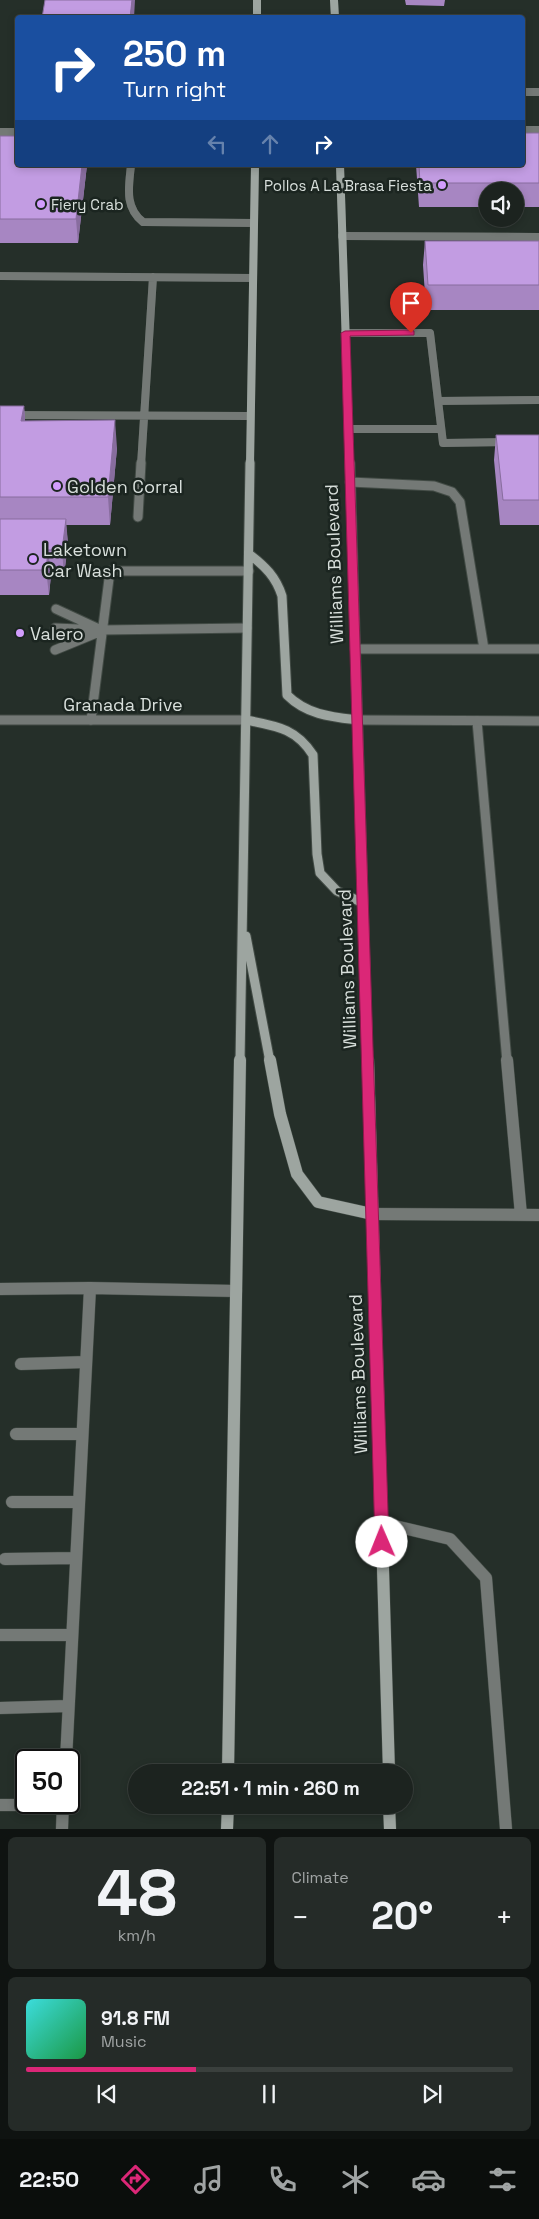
<!DOCTYPE html>
<html lang="en">
<head>
<meta charset="utf-8">
<style>
  :root { --surface:#1c231f; --page:#252b28; --text:#f1f3f6; --muted:#a0a4a4; --line:#3a403d; --accent:#db2777 }
  body { margin:0; font-family:"Space Grotesk",sans-serif; background:var(--page); color:var(--text); height:100vh; display:flex; flex-direction:column; font-size:19px; white-space:nowrap }
  * { box-sizing:border-box; margin:0 }
  p { font-size:16px; color:var(--muted) }
  .icon { flex:none; width:28px; height:28px; fill:none; stroke:currentColor; stroke-width:2; stroke-linecap:round; stroke-linejoin:round }
  .map { position:relative; height:1829px; overflow:hidden }
  .side { display:flex; flex-direction:column; gap:8px; padding:8px; background:#0f1311; flex:1 }
  .side>* { flex:none }
  .top-card { position:absolute; left:15px; top:15px; width:510px; height:152px; border-radius:5px; box-shadow:0 2px 8px #0003,0 0 0 1px var(--line); background:#1a4fa0; color:#fff; overflow:hidden }
  .controls { position:absolute; left:479px; top:182px; display:grid; gap:10px }
  .controls a { display:grid; place-items:center; width:45px; height:45px; border-radius:50%; background:var(--surface); box-shadow:0 2px 8px #0003,0 0 0 1px var(--line); font-size:25px }
  .speed { position:absolute; left:15px; top:1749px; display:flex; gap:10px; font-size:25px; font-weight:700; text-align:center }
  .speed>* { display:grid; place-content:center; width:65px; height:65px; border-radius:50%; background:var(--surface); box-shadow:0 2px 8px #0003,0 0 0 1px var(--line); line-height:1 }
  .speed .limit { border:2px solid #111; border-radius:8px; background:#fff; color:#111 }
  .pin { position:absolute; display:grid; place-items:center; width:42px; height:42px; color:#fff; margin:-51px -21px; border-radius:50% 50% 50% 0; rotate:-45deg; box-shadow:0 0 5px #0007 }
  .pin .icon { rotate:45deg }
  .me { position:absolute; width:55px; margin:-28px; rotate:359deg; stroke-linejoin:round; filter:drop-shadow(0 0 4px #0008) }
  .turn { display:flex; align-items:center; gap:18px; height:105px; padding:0 25px; font-size:22px }
  .turn .icon { width:65px; height:65px; stroke-width:2.5 }
  .turn b { display:block; font-size:35px; line-height:42px }
  .lanes { display:flex; align-items:center; height:48px; padding:0 25px; background:#0003; justify-content:center; gap:25px; direction:ltr }
  .lanes .off { opacity:.35 }
  .big { font-size:38px; font-weight:600; line-height:1.1 }
  .side .widget { flex:1; display:flex; flex-direction:column; justify-content:center; gap:8px; min-width:0; padding:0 18px; border-radius:8px; background:var(--page) }
  .side .dial { align-items:center; gap:0 }
  .dial b { font-size:65px; line-height:1 }
  .song { display:flex; align-items:center; gap:15px }
  .cover { width:60px; height:60px; border-radius:8px; background:linear-gradient(135deg,hsl(180 70% 55%),hsl(140 70% 35%)) }
  .played { height:5px; border-radius:2px; background:linear-gradient(90deg,var(--accent) 35%,var(--line) 35%) }
  .keys { display:flex; justify-content:space-around; direction:ltr }
  .heat { display:flex; justify-content:space-between; align-items:center; font-size:28px; direction:ltr }
  .side .tiles { flex:1; display:grid; gap:8px; grid-template-columns:1fr 1fr }
  .widget:last-child { grid-column:span 2 }
  .trip { position:absolute; left:128px; top:1764px; width:285px; height:50px; border-radius:25px; background:var(--surface); box-shadow:0 2px 8px #0003,0 0 0 1px var(--line); font-weight:600; line-height:50px; text-align:center }
  .menu { display:flex; height:80px; justify-content:space-around; align-items:center; background:#0b0e0c; color:var(--muted) }
  .menu .icon { width:35px; height:35px }
  .menu .on { color:var(--accent) }
  .menu b { font-size:22px; color:var(--text) }
  .map>svg:first-child { display:block }
  .lines { fill:none; stroke-linecap:round; stroke-linejoin:round }
  .lane-far2-casing { stroke:#424b45; stroke-width:8 }
  .lane-far1-casing { stroke:#424b45; stroke-width:11 }
  .lane-casing { stroke:#424b45; stroke-width:13 }
  .street-far1-casing { stroke:#424b45; stroke-width:8 }
  .street-casing { stroke:#424b45; stroke-width:11 }
  .secondary-far2-casing { stroke:#424b45; stroke-width:8 }
  .secondary-far1-casing { stroke:#424b45; stroke-width:11 }
  .secondary-casing { stroke:#424b45; stroke-width:13 }
  .lane-far2 { stroke:#747976; stroke-width:8 }
  .lane-far1 { stroke:#747976; stroke-width:9 }
  .lane { stroke:#747976; stroke-width:12 }
  .street-far1 { stroke:#747976; stroke-width:8 }
  .street { stroke:#747976; stroke-width:9 }
  .secondary-far2 { stroke:#9da5a0; stroke-width:8 }
  .secondary-far1 { stroke:#9da5a0; stroke-width:9 }
  .secondary { stroke:#9da5a0; stroke-width:12 }
  .wall { fill:#a786c2 }
  .shaded-wall { fill:#886d9e }
  .building { fill:#c29ce2; stroke:#886d9e }
  .route { fill:#db2777; stroke:#8e194d }
  .poi-dot { fill:#d29dfd; stroke:#1b2520; stroke-width:2 }
  .labels { text-anchor:middle; dominant-baseline:central; stroke-width:5; stroke-linejoin:round; paint-order:stroke }
  .far-poi-label { font-size:15px; fill:#d8dfdb; stroke:#1b2520; text-anchor:end }
  .poi-label { font-size:18px; fill:#d8dfdb; stroke:#1b2520; text-anchor:start }
  .street-label { font-size:18px; fill:#d8dfdb; stroke:#1b2520 }
</style>
</head>
<body>
<div class="map">
<svg width="539" height="1829" viewBox="0 0 539 1829">
  <rect width="100%" height="100%" fill="#252f29"/>
  <g class="lines">
    <defs>
      <path id="lane-far2" d="M 522,130 L 539,130
        M 0,132 L 18,132
        M 131,165 C 129,186 124,207 143,222 L 254,223
        M 342,236 L 539,237
        M 0,276 L 253,278
        M 345,333 L 430,333 L 443,443 L 509,442
        M 438,401 L 539,400
        M 0,415 L 250,416
        M 348,429 L 441,429
        M 141,465 L 153,277"/>
      <path id="lane-far1" d="M 350,482 L 434,486 L 452,492 L 460,502 L 484,649
        M 138,517 L 141,463
        M 56,609 L 97,628
        M 55,628 L 102,630 L 247,628
        M 355,649 L 539,649
        M 55,650 L 99,632
        M 91,720 L 110,571 L 249,571
        M 477,721 L 507,1062"/>
      <path id="lane" d="M 507,1060 L 521,1215
        M 372,1214 L 539,1215
        M 0,1289 L 90,1288
        M 21,1364 L 86,1362
        M 16,1434 L 82,1434
        M 12,1502 L 79,1502
        M 382,1523 L 450,1539 L 486,1578 L 506,1829
        M 5,1559 L 76,1558
        M 0,1635 L 72,1635
        M 0,1708 L 68,1706
        M 66,1760 L 90,1288 L 236,1291
        M 0,1805 L 63,1805
        M 62,1829 L 63,1802"/>
      <path id="street-far1" d="M 522,92 L 539,92"/>
      <path id="street" d="M 0,720 L 246,720
        M 358,720 L 539,721"/>
      <path id="secondary-far2" d="M 257,0 L 257,18
        M 334,0 L 335,18
        M 340,165 L 350,465
        M 250,465 L 255,165"/>
      <path id="secondary-far1" d="M 350,463 L 368,1062
        M 249,554 C 265,566 276,577 282,596 L 287,695 C 307,715 332,717 358,720
        M 246,720 C 276,726 296,728 313,755 L 317,854 L 320,873 L 337,891 L 363,903
        M 246,936 L 270,1062
        M 240,1062 L 250,463"/>
      <path id="secondary" d="M 270,1060 L 280,1114 L 297,1174 L 318,1202 L 372,1214
        M 368,1060 L 389,1772
        M 228,1772 L 240,1060
        M 389,1805 L 390,1829
        M 227,1829 L 228,1805"/>
    </defs>
    <use href="#lane-far2" class="lane-far2-casing"/>
    <use href="#lane-far1" class="lane-far1-casing"/>
    <use href="#lane" class="lane-casing"/>
    <use href="#street-far1" class="street-far1-casing"/>
    <use href="#street" class="street-casing"/>
    <use href="#secondary-far2" class="secondary-far2-casing"/>
    <use href="#secondary-far1" class="secondary-far1-casing"/>
    <use href="#secondary" class="secondary-casing"/>
    <use href="#lane-far2" class="lane-far2"/>
    <use href="#lane-far1" class="lane-far1"/>
    <use href="#lane" class="lane"/>
    <use href="#street-far1" class="street-far1"/>
    <use href="#street" class="street"/>
    <use href="#secondary-far2" class="secondary-far2"/>
    <use href="#secondary-far1" class="secondary-far1"/>
    <use href="#secondary" class="secondary"/>
  </g>
  <path class="wall" d="M 405,0 L 445,0 L 444,6 L 406,5 Z
    M 539,133 L 539,207 L 515,207 L 515,191 L 488,191 L 488,207 L 419,207 L 416,165 L 522,165 Z
    M 0,136 L 18,165 L 87,165 L 78,243 L 0,243 Z
    M 425,241 L 539,241 L 539,310 L 426,310 L 423,265 Z
    M 0,406 L 24,406 L 25,421 L 117,448 L 110,525 L 66,525 L 68,544 L 64,575 L 51,575 L 49,595 L 0,595 Z
    M 496,435 L 539,435 L 539,525 L 500,525 L 494,460 Z"/>
  <path class="shaded-wall" d="M 132,0 L 135,0 L 134,18 L 130,18 Z
    M 82,165 L 87,165 L 78,243 L 76,219 Z
    M 24,406 L 26,433 L 21,421 Z
    M 115,420 L 117,448 L 110,525 L 108,497 Z
    M 66,519 L 68,544 L 64,575 L 62,550 Z
    M 48,550 L 51,575 L 49,595 L 46,570 Z"/>
  <path class="building" d="M 45,0 L 132,0 L 130,18 L 42,18 Z
    M 522,133 L 539,133 L 539,183 L 420,183 L 419,165 L 522,165 Z
    M 0,136 L 18,136 L 18,165 L 82,165 L 76,219 L 0,219 Z
    M 425,241 L 539,241 L 539,285 L 428,285 Z
    M 0,406 L 24,406 L 21,421 L 115,420 L 108,497 L 0,497 Z
    M 496,435 L 539,435 L 539,500 L 503,500 Z
    M 0,519 L 66,519 L 62,550 L 48,550 L 46,570 L 0,570 Z"/>
  <path class="route" d="M 411,330 L 414,331 L 414,335 L 350,336 L 389,1542 L 387,1547 L 382,1549 L 377,1547 L 375,1542 L 341,333 L 345,331 Z"/>
  <g class="poi-dot">
    <circle cx="442" cy="185" r="5"/>
    <circle cx="41" cy="204" r="5"/>
    <circle cx="57" cy="486" r="5"/>
    <circle cx="33" cy="559" r="5"/>
    <circle cx="20" cy="633" r="5"/>
  </g>
  <g class="labels">
    <g class="far-poi-label">
      <text x="432" y="185">Pollos A La Brasa Fiesta</text>
      <text x="51" y="204" text-anchor="start">Fiery Crab</text>
    </g>
    <g class="poi-label">
      <text x="67" y="486">Golden Corral</text>
      <text x="43" y="549">Laketown<tspan x="43" dy="21">Car Wash</tspan></text>
      <text x="30" y="633">Valero</text>
    </g>
    <g class="street-label">
      <text transform="translate(334 564) rotate(-92)">Williams Boulevard</text>
      <text x="123" y="704">Granada Drive</text>
      <text transform="translate(347 969) rotate(-92)">Williams Boulevard</text>
      <text transform="translate(358 1374) rotate(-92)">Williams Boulevard</text>
    </g>
  </g>
</svg>
<div class="controls">
<a><svg class="icon" aria-label="sound" viewBox="0 0 24 24"><path d="M4 9h4l5-4v14l-5-4H4zM17 9q2 3 0 6"/></svg></a>
</div>
<div class="speed"><div class="limit">50</div></div>
<div class="pin" style="left:411px;top:333px;background:#d93025"><svg class="icon" aria-label="arrive" viewBox="0 0 24 24"><path d="M6 21V4h12l-3 4 3 4H6"/></svg></div>
<svg class="me" style="left:382px;top:1542px" viewBox="-20 -20 40 40"><circle r="19" fill="#fff"/><path d="M0-13L10 11 0 6-10 11z" fill="#db2777"/></svg>
<div class="trip">22:51 · 1 min · 260 m</div>
<div class="top-card">
<div class="turn"><svg class="icon" aria-label="right" viewBox="0 0 24 24"><path d="M7 20v-9h11M14 6l5 5-5 5"/></svg><div><b>250 m</b>Turn right</div></div>
<div class="lanes"><svg class="icon off" aria-label="left" viewBox="0 0 24 24"><path d="M17 20v-9H6M10 6l-5 5 5 5"/></svg><svg class="icon off" aria-label="ahead" viewBox="0 0 24 24"><path d="M12 20V5M6 11l6-6 6 6"/></svg><svg class="icon" aria-label="right" viewBox="0 0 24 24"><path d="M7 20v-9h11M14 6l5 5-5 5"/></svg></div>
</div>
</div>
<section class="side">
<div class="tiles">
<div class="widget dial"><b>48</b><p>km/h</p></div>
<div class="widget"><p>Climate</p>
<div class="heat"><a>−</a><b class="big">20°</b><a>+</a></div>
</div>
<div class="widget">
<div class="song"><i class="cover"></i><div><b>91.8 FM</b><p>Music</p></div></div>
<div class="played"></div>
<div class="keys"><svg class="icon" aria-label="previous" viewBox="0 0 24 24"><path d="M18 5L8 12l10 7zM5 5v14"/></svg><svg class="icon" aria-label="pause" viewBox="0 0 24 24"><path d="M8 5v14M16 5v14"/></svg><svg class="icon" aria-label="next" viewBox="0 0 24 24"><path d="M6 5l10 7-10 7zM19 5v14"/></svg></div>
</div>
</div>
</section>
<nav class="menu">
<b>22:50</b>
<svg class="icon on" aria-label="directions" viewBox="0 0 24 24"><path d="M12 3l9 9-9 9-9-9zM9 14v-3h6M13 9l2 2-2 2"/></svg>
<svg class="icon" aria-label="music" viewBox="0 0 24 24"><path d="M9 18V5l10-2v13"/><circle cx="6" cy="18" r="3"/><circle cx="16" cy="16" r="3"/></svg>
<svg class="icon" aria-label="phone" viewBox="0 0 24 24"><path d="M5 4h4l2 5-3 2q2 4 5 5l2-3 5 2v4C11 20 4 13 5 4z"/></svg>
<svg class="icon" aria-label="climate" viewBox="0 0 24 24"><path d="M12 3v18M4 7l16 10M4 17L20 7"/></svg>
<svg class="icon" aria-label="car" viewBox="0 0 24 24"><path d="M5 17H2v-5l4-1 3-4h7l3 4 3 1v5h-3M9 17h6M6 11h13"/><circle cx="7" cy="17" r="2"/><circle cx="17" cy="17" r="2"/></svg>
<svg class="icon" aria-label="filters" viewBox="0 0 24 24"><path d="M4 7h16M4 17h16"/><circle cx="9" cy="7" r="2"/><circle cx="15" cy="17" r="2"/></svg>
</nav>
</body>
</html>
